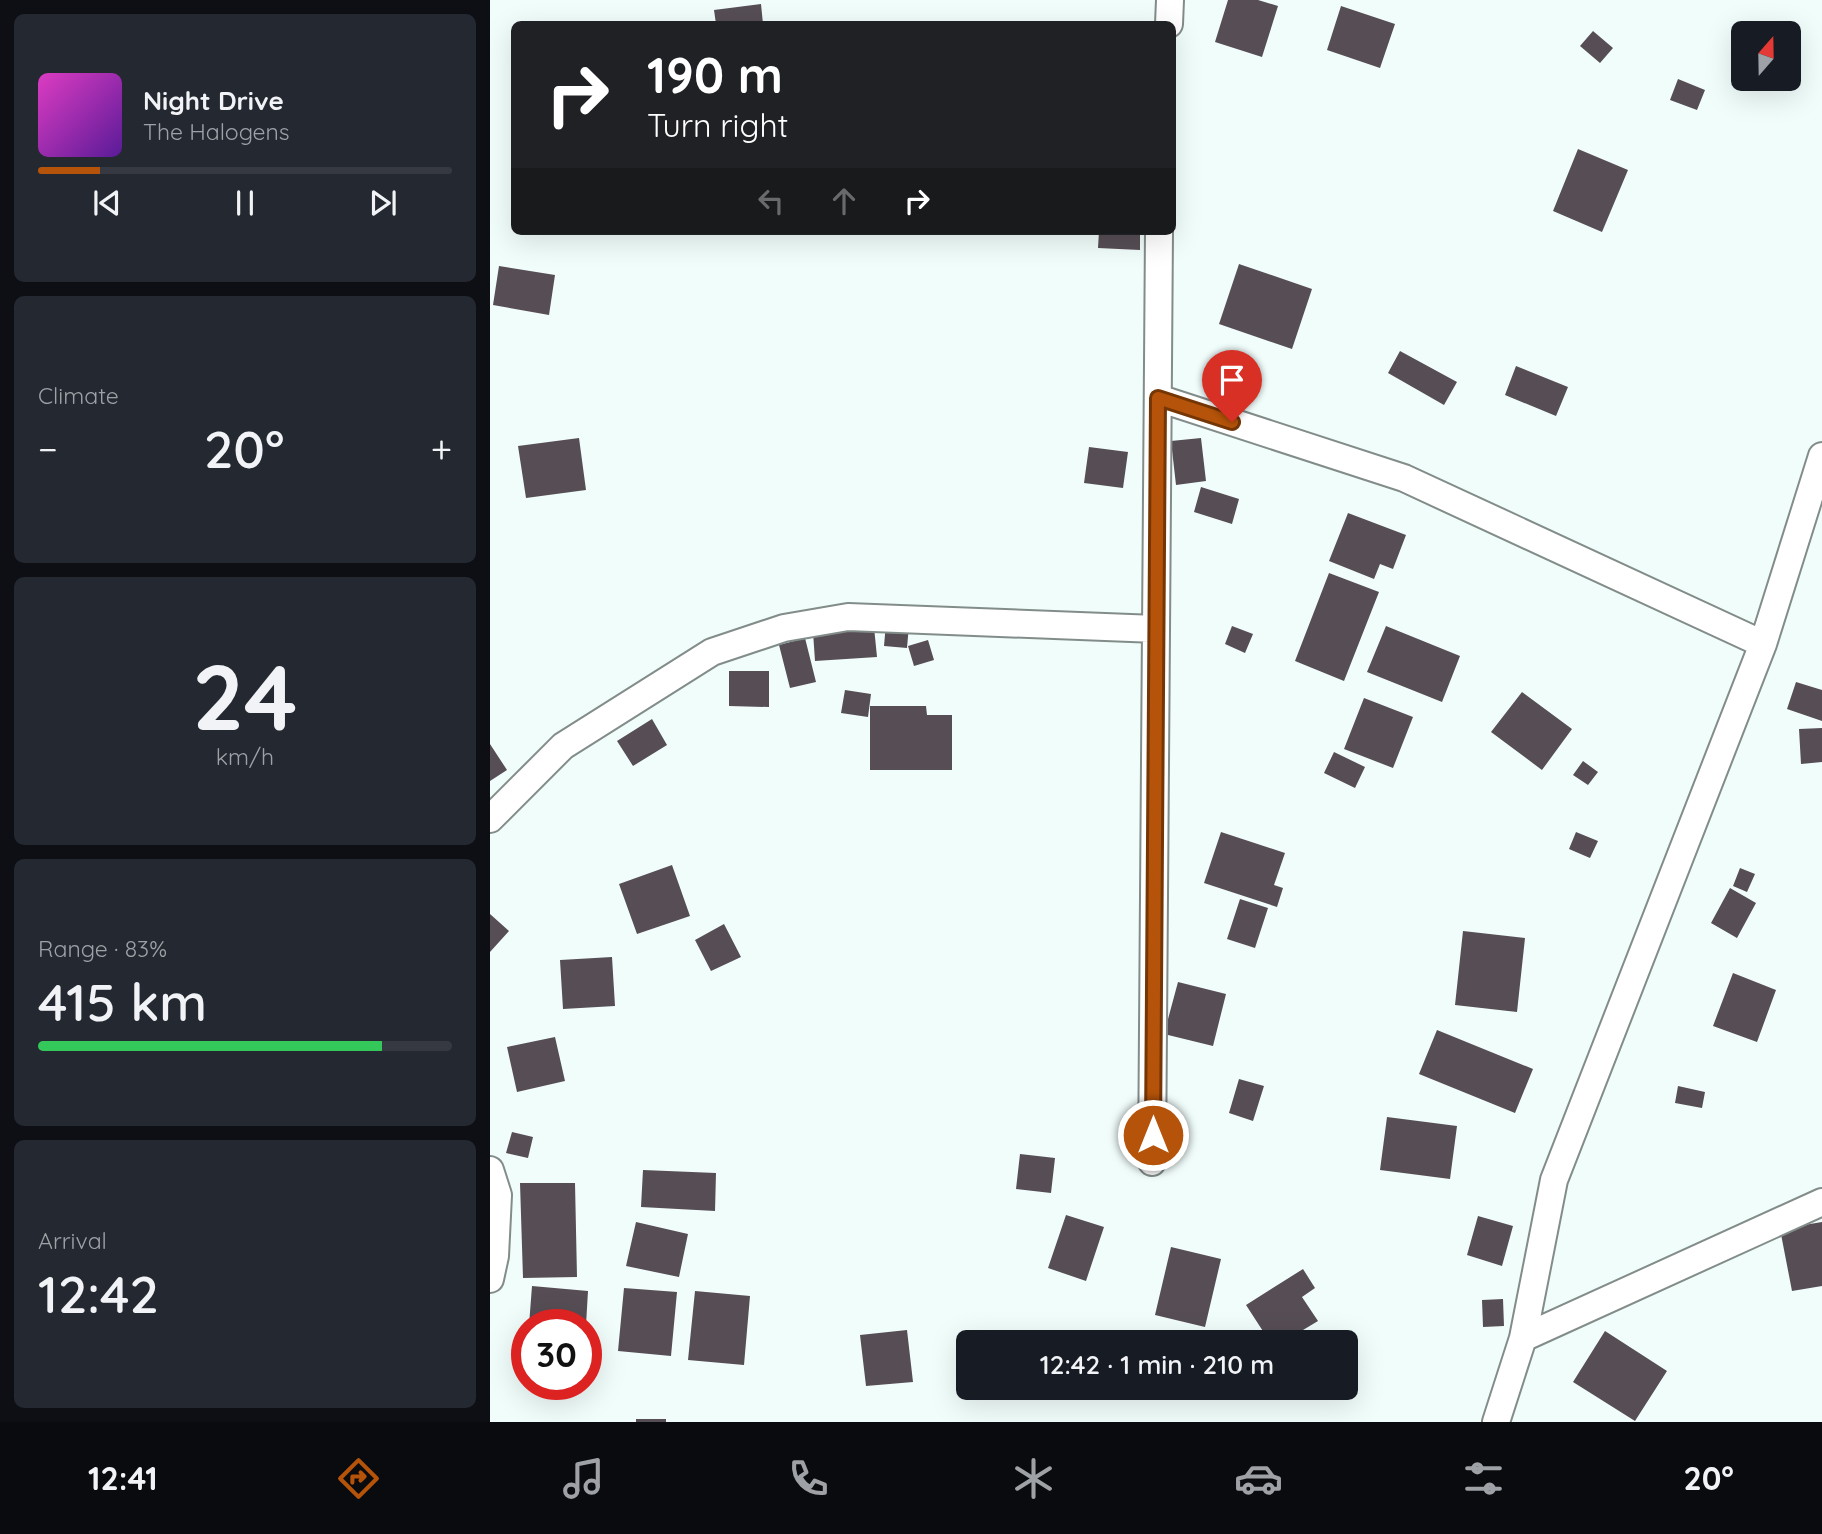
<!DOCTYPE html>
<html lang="en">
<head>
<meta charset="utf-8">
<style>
  :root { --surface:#171b24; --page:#242831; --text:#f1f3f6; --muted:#9ea1a6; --line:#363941; --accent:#b45309 }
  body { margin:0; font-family:Quicksand,sans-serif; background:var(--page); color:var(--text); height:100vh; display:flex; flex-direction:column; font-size:26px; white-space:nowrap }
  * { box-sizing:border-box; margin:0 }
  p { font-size:23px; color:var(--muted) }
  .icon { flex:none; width:38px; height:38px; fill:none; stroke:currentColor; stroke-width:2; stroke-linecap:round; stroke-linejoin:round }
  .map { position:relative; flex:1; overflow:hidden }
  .side { display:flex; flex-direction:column; gap:14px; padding:14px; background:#0d0f14; width:490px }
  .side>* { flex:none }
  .guide { position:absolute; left:21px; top:21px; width:665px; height:214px; border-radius:10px; box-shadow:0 7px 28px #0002; background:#202124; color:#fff; overflow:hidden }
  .needle { width:46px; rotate:20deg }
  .controls { position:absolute; left:1241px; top:21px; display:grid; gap:14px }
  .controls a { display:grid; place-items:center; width:70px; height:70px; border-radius:10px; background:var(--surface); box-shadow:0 7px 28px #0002; font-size:35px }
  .speed { position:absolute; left:21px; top:1309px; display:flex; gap:14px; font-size:35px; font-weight:700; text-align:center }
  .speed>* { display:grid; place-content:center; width:91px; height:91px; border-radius:50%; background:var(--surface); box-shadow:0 7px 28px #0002; line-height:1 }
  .speed .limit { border:10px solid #d22; background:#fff; color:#111 }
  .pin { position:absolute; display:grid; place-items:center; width:60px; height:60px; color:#fff; margin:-72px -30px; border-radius:50% 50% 50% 0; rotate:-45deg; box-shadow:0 0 7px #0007 }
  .pin .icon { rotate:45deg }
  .me { position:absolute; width:77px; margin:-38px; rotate:0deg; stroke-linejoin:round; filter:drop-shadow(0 0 5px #0008) }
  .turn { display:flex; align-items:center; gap:24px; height:147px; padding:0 21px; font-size:32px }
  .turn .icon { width:91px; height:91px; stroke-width:2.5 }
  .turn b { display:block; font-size:49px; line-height:60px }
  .lanes { display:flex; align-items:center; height:66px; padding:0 21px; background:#0003; justify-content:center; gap:35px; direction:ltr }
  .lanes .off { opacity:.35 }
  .big { font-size:52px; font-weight:600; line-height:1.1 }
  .side .card { flex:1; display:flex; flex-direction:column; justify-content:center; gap:10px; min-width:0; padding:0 24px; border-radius:10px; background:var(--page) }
  .side .dial { align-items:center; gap:0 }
  .dial b { font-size:91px; line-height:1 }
  .song { display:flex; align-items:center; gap:21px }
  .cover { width:84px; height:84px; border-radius:10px; background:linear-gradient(135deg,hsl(310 70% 55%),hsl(270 70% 35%)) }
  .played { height:7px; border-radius:4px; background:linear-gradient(90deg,var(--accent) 15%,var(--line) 15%) }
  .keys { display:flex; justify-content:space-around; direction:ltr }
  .heat { display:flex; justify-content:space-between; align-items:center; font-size:38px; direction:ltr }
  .charge { height:10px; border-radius:5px; background:linear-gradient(90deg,#34c759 83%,var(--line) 0) }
  .trip { position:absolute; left:466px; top:1330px; width:402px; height:70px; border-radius:10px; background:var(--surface); box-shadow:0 7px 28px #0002; font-weight:600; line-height:70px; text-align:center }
  .menu { display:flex; height:112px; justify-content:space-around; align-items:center; background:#090b0e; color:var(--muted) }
  .menu .icon { width:49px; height:49px }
  .menu .selected { color:var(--accent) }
  .menu b { font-size:32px; color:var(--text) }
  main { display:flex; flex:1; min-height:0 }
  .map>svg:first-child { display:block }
  .building { fill:#564e54 }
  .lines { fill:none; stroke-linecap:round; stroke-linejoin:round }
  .minor-casing { stroke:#828d8a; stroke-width:30 }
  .minor { stroke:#fff; stroke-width:26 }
  .route-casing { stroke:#753606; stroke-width:18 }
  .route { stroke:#b45309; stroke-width:12 }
</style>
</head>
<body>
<main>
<section class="side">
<div class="card">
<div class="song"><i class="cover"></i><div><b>Night Drive</b><p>The Halogens</p></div></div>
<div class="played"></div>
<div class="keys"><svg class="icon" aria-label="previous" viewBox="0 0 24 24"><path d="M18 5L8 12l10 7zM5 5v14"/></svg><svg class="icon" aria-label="pause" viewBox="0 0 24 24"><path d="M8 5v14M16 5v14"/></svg><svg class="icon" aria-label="next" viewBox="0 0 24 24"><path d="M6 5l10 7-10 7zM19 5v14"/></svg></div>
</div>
<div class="card"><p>Climate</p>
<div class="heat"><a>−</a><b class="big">20°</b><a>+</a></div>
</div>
<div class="card dial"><b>24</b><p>km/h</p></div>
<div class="card"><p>Range · 83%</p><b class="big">415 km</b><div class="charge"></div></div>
<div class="card"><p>Arrival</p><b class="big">12:42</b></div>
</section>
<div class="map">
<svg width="1332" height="1422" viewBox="0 0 1332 1422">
  <rect width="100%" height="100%" fill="#f1fdfb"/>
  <path class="building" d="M 738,0 L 768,0 L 788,6 L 772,57 L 725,42 Z
    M 271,4 L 273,24 L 226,24 L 224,10 Z
    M 851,6 L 905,24 L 890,68 L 837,50 Z
    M 1103,31 L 1123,48 L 1110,63 L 1090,46 Z
    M 1188,79 L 1215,90 L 1207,110 L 1180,100 Z
    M 1088,149 L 1138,170 L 1112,232 L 1063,211 Z
    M 609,231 L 650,231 L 650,250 L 608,248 Z
    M 749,264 L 822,289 L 802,349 L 729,324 Z
    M 9,266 L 65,275 L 59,315 L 3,305 Z
    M 910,351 L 967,382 L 954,405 L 898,373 Z
    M 1026,366 L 1078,387 L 1066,416 L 1015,395 Z
    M 89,438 L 96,490 L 36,498 L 28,446 Z
    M 711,438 L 716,481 L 686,485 L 681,441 Z
    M 599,447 L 638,452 L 633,488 L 594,483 Z
    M 711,487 L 749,499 L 742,524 L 704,512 Z
    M 858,513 L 916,535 L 903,569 L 890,564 L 884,579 L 839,561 Z
    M 839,573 L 889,592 L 854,681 L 805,661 Z
    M 396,623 L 419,625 L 417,648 L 394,646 Z
    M 742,626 L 763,634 L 755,653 L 735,644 Z
    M 896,626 L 970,656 L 952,702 L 877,672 Z
    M 384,627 L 387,657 L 325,661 L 323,632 Z
    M 315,638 L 326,682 L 300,688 L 289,645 Z
    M 438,640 L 444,660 L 424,666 L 418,646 Z
    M 239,671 L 279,671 L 279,707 L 239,706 Z
    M 1306,682 L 1332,690 L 1332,721 L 1297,709 Z
    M 355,690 L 381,694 L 378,717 L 351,713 Z
    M 1032,692 L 1082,729 L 1052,770 L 1001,732 Z
    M 874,698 L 923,717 L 903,768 L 854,749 Z
    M 380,706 L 436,706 L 437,715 L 462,715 L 462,770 L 380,770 Z
    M 162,719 L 177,745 L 143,766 L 127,741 Z
    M 1332,728 L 1332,762 L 1311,764 L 1309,729 Z
    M 0,744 L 17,770 L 0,781 Z
    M 844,752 L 875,767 L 865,788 L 834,773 Z
    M 1093,761 L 1108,772 L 1098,785 L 1083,775 Z
    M 731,832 L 795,853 L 784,885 L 793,888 L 787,907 L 714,883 Z
    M 1086,832 L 1108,841 L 1100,858 L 1079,849 Z
    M 182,865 L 200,916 L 147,934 L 129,884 Z
    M 1250,868 L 1265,874 L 1257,892 L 1243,886 Z
    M 1240,888 L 1266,903 L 1247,938 L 1221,923 Z
    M 750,899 L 778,908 L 765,948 L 737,939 Z
    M 0,914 L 19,931 L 0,952 Z
    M 234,924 L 251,957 L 221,971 L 205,940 Z
    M 973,931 L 1035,938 L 1027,1012 L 965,1005 Z
    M 122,957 L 125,1006 L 73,1009 L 70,960 Z
    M 1243,973 L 1286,990 L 1267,1042 L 1223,1026 Z
    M 688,982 L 736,994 L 723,1046 L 674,1034 Z
    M 947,1030 L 1043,1069 L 1025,1113 L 929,1074 Z
    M 65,1037 L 75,1081 L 27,1092 L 17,1047 Z
    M 749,1079 L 774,1086 L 763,1121 L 739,1113 Z
    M 1188,1086 L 1215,1092 L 1212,1108 L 1185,1103 Z
    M 897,1117 L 967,1126 L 960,1179 L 890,1170 Z
    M 22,1132 L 43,1137 L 38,1158 L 16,1153 Z
    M 530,1154 L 565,1158 L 561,1193 L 526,1189 Z
    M 153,1170 L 226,1173 L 225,1211 L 151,1207 Z
    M 30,1183 L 85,1183 L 87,1277 L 33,1278 Z
    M 576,1215 L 614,1227 L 596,1281 L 558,1268 Z
    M 988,1216 L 1023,1226 L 1012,1266 L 977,1255 Z
    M 146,1222 L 198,1234 L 189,1277 L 136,1266 Z
    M 1332,1222 L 1332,1286 L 1302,1291 L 1290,1229 Z
    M 681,1247 L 731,1259 L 715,1327 L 665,1315 Z
    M 813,1269 L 825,1288 L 812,1297 L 828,1321 L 793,1342 L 780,1342 L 756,1305 Z
    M 42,1286 L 98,1291 L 96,1325 L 39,1325 Z
    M 134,1288 L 187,1292 L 181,1356 L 128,1351 Z
    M 205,1291 L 260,1296 L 254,1365 L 198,1360 Z
    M 1013,1299 L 1014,1326 L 993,1327 L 992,1300 Z
    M 417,1330 L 423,1382 L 376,1386 L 370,1335 Z
    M 1115,1331 L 1177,1371 L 1145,1421 L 1083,1382 Z
    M 146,1419 L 176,1419 L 176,1422 L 146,1422 Z"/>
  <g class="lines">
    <defs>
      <path id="minor" d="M 679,24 L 680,0
        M 668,398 L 914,478 L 1273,644
        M 0,819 L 73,746 L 222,652 L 294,628 L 358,617 L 666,629
        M 662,1162 L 669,231
        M 0,1170 L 8,1195 L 5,1256 L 0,1279
        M 1033,1338 L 1332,1202
        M 1006,1422 L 1033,1338 L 1064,1180 L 1273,644 L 1332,456"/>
    </defs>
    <use href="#minor" class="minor-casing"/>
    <use href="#minor" class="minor"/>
  </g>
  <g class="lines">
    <defs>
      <path id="route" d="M 663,1135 L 668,398 L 742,422"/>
    </defs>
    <use href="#route" class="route-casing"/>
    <use href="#route" class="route"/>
  </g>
</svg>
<div class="controls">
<a><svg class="needle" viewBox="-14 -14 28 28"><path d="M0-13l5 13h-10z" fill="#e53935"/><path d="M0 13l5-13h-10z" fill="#9ea1a6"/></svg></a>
</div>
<div class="speed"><div class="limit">30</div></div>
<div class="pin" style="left:742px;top:422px;background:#d93025"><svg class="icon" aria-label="arrive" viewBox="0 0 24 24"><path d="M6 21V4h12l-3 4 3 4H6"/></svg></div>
<svg class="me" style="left:663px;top:1135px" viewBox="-20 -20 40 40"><circle r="17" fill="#b45309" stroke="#fff" stroke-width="3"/><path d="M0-11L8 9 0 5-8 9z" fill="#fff"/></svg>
<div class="trip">12:42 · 1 min · 210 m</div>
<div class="guide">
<div class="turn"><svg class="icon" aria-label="right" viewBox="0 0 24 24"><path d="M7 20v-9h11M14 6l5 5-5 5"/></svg><div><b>190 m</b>Turn right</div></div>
<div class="lanes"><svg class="icon off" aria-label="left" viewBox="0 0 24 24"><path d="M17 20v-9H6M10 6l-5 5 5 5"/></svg><svg class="icon off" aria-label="ahead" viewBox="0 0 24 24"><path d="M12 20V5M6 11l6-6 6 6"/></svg><svg class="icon" aria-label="right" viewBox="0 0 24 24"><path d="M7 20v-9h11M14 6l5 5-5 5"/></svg></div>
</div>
</div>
</main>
<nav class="menu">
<b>12:41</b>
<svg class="icon selected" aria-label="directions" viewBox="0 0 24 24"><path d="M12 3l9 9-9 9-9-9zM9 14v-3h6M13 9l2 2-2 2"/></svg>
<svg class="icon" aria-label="music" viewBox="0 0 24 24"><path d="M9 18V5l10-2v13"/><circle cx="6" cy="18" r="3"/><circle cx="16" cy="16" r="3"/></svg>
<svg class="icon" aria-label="phone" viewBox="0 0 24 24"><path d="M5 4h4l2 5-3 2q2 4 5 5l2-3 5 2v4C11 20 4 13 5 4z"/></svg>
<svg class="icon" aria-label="climate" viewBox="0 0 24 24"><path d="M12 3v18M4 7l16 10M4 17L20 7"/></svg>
<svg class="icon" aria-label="car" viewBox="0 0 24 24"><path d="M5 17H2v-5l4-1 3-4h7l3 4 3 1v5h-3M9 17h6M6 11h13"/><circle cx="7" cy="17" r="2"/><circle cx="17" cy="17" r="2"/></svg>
<svg class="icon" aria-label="filters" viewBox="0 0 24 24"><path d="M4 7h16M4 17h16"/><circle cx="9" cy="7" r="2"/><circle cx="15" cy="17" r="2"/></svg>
<b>20°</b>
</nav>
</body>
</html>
